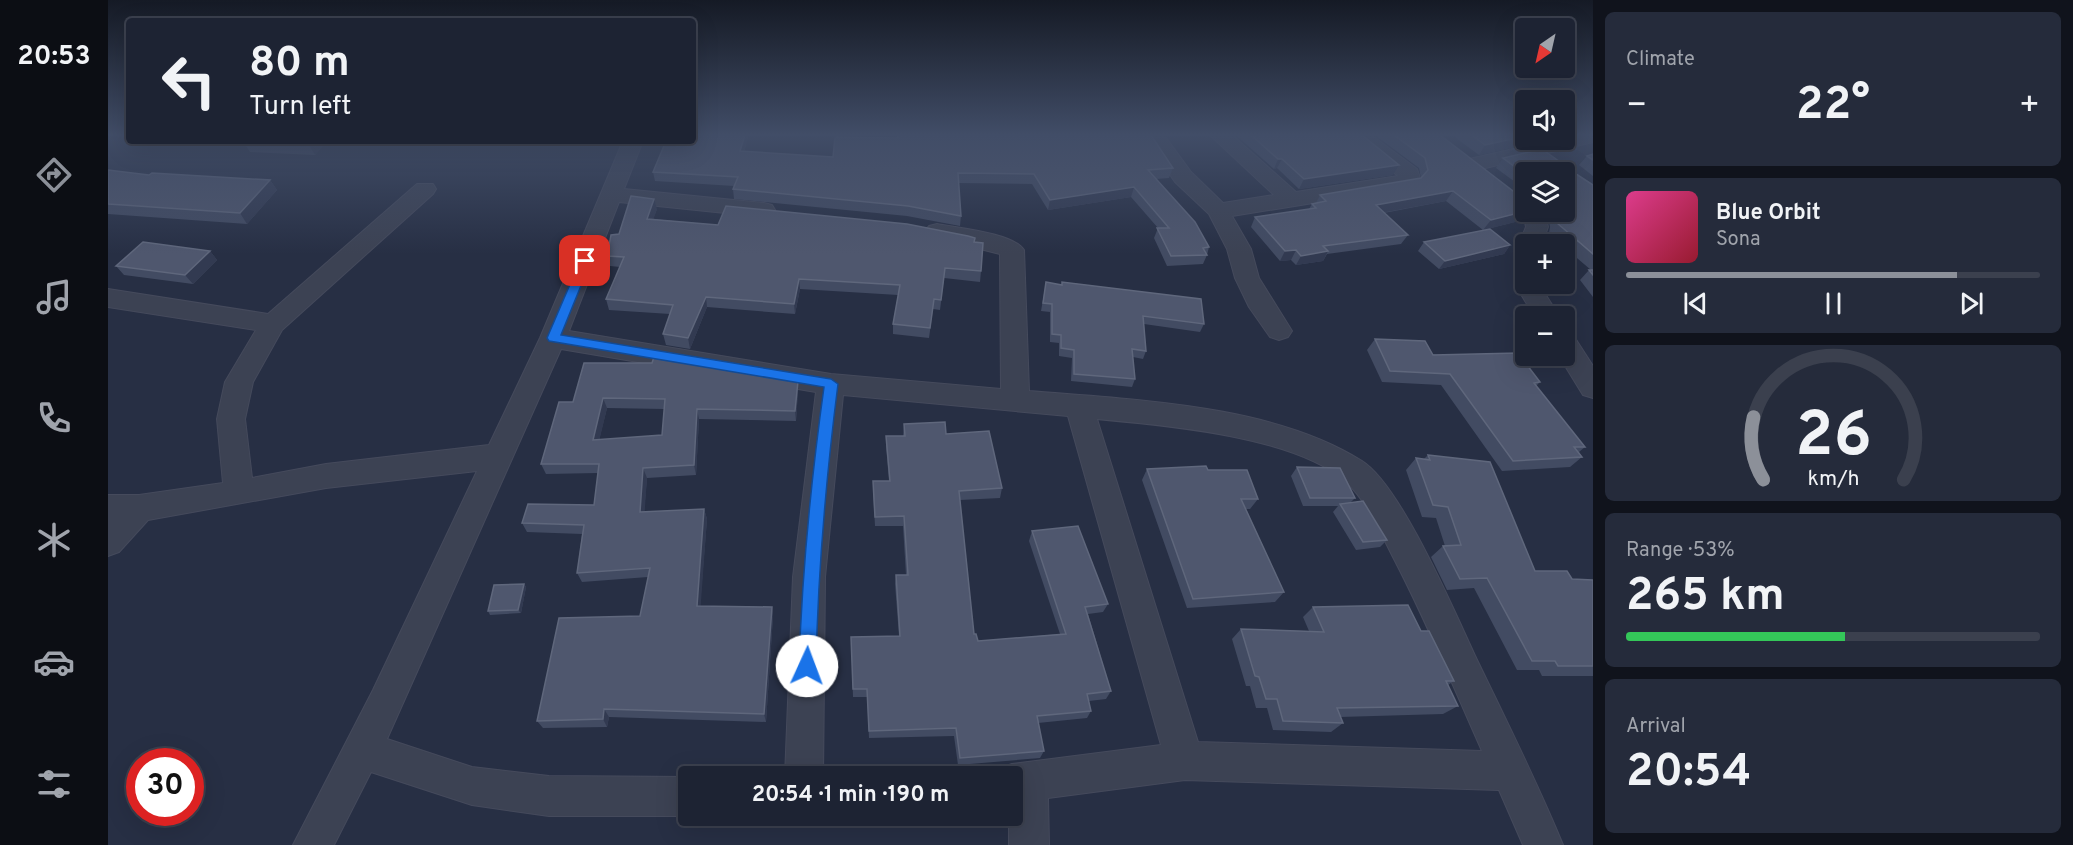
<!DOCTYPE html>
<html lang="en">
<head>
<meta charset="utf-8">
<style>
  :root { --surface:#1d2333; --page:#252b3b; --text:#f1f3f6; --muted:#a0a4ac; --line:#3b404e; --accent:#8c9099 }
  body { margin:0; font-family:Overpass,sans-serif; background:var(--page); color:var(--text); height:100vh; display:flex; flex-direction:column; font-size:22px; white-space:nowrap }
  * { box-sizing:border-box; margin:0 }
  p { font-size:20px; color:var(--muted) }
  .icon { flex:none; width:33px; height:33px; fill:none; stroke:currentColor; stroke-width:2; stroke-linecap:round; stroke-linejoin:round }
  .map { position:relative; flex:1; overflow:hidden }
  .panel { display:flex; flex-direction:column; gap:12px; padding:12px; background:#10131c; width:480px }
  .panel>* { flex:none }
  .banner { position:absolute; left:18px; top:18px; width:570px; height:126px; border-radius:6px; box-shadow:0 6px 24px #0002,0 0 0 2px var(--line); background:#1d2333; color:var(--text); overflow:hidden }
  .needle { width:39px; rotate:214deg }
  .controls { position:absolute; left:1407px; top:18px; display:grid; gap:12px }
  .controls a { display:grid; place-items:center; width:60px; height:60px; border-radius:6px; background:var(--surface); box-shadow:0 6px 24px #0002,0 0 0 2px var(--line); font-size:30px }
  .speed { position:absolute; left:18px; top:748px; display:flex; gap:12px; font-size:30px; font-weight:700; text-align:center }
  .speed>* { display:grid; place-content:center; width:78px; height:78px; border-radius:50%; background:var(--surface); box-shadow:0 6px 24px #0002,0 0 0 2px var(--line); line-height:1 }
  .speed .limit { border:9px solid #d22; background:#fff; color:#111 }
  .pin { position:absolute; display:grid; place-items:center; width:51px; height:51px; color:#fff; margin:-26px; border-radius:12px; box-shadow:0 3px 9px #0006 }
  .me { position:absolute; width:66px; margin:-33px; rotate:2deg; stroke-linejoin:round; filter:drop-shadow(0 0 4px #0008) }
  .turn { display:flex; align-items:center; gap:21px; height:126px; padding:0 24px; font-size:27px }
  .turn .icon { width:78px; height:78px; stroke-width:2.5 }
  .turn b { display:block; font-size:42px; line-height:51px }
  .big { font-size:45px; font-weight:700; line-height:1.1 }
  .panel .card { flex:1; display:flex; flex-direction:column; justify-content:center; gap:9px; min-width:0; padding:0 21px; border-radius:9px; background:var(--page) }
  .panel .dial { align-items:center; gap:0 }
  .dial svg { height:156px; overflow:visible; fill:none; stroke:var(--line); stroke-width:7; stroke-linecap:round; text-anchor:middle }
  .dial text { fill:var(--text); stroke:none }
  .song { display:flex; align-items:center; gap:18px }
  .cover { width:72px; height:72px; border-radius:9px; background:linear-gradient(135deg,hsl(330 70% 55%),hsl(350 70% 35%)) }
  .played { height:6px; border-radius:3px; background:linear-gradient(90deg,var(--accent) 80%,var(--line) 80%) }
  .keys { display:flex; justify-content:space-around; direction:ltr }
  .heat { display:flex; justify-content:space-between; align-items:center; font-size:33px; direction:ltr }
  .charge { height:9px; border-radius:4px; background:linear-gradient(90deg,#34c759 53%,var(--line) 0) }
  .trip { position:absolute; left:570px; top:766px; width:345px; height:60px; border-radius:6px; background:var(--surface); box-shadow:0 6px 24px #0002,0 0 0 2px var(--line); font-weight:700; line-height:60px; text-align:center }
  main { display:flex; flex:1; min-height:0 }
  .dock { display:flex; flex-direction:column; width:108px; justify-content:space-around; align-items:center; background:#0c0e14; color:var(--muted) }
  .dock .icon { width:42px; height:42px }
  .dock .on { color:var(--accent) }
  .dock b { font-size:27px; color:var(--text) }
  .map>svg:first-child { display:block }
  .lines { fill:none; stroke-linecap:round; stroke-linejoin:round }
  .minor-casing { stroke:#454a5c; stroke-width:2 }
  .minor { fill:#3c4253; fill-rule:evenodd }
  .wall { fill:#424b62; fill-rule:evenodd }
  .shaded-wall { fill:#323a51 }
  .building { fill:#4f576e; stroke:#5f677c; stroke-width:1.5; fill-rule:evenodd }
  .route { fill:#1a73e8; stroke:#114b97; stroke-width:1.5 }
</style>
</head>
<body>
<main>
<nav class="dock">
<b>20:53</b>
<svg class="icon on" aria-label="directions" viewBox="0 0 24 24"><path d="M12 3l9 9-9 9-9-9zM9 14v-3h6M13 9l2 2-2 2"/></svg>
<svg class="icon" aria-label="music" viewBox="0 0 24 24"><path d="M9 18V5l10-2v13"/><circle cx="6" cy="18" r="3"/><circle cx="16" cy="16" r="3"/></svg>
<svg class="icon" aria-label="phone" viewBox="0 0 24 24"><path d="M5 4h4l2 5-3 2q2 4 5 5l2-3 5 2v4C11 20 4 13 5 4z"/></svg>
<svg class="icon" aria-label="climate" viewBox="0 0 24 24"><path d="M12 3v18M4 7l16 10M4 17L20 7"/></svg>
<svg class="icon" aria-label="car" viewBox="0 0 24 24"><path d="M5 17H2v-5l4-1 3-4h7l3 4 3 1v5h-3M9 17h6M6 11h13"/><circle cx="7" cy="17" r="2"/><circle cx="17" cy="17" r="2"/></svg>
<svg class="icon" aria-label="filters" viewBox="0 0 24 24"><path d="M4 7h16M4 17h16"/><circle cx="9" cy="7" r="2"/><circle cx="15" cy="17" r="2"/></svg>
</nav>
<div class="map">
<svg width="1485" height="845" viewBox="0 0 1485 845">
  <rect width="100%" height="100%" fill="#272f44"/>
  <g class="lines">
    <defs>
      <path id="minor" d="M 1035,135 L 1056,135 L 1083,172 L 1115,203 L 1166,195 L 1102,135 L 1124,135 L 1188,192 L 1290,176 L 1240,135 L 1263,135 L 1309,169 L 1312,178 L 1306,186 L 1298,188 L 1124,216 L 1143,249 L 1151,278 L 1184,331 L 1180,337 L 1171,340 L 1162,337 L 1141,307 L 1127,278 L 1119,249 L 1101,214 L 1067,182 Z
        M 1463,135 L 1485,135 L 1485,142 L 1365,171 L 1357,170 L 1354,165 L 1357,160 L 1445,140 L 1456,140 L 1456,137 Z
        M 515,141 L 535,141 L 516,189 L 656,203 L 664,205 L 667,210 L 664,215 L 656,217 L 511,202 L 461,331 L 723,374 L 893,389 L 892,254 L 821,236 L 817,231 L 821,226 L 829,224 C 849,228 905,233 916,250 L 921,391 C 1026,400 1164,404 1254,461 C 1294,486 1349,618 1371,664 C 1400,724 1430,784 1455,845 L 1415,845 L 1391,790 L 1077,780 L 940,798 L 941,845 L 901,845 L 901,816 L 904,816 L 904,777 L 887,777 L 890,769 L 904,764 L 1053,745 L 960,416 L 735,395 L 717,577 L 715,777 L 677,777 L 685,577 L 708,392 L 453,349 L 279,739 L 364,767 L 441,776 L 580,777 L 581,816 L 441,816 L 364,805 L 263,772 L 226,845 L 185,845 L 265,690 L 369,471 L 218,488 L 40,520 L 11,552 L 0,556 L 0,495 L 31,495 L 115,483 L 109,419 L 117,382 L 148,330 L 0,307 L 0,289 L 160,314 L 309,184 L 325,184 L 328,189 L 325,194 L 174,330 L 145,382 L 137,419 L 144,478 L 218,464 L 381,445 L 432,338 ZM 989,419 C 1055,425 1186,436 1237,481 C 1260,502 1271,530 1285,557 C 1318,620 1345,686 1374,751 L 1090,742 Z
        M 1418,208 L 1418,212 L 1437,212 L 1440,227 L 1434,244 L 1418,244 L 1418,250 L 1411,244 L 1418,227 L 1415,212 Z
        M 1418,276 L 1418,284 L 1431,284 L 1451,316 L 1426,316 L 1407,284 L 1410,278 Z
        M 1456,333 L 1465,335 L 1485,366 L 1485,398 L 1475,395 L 1451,356 L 1456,356 Z"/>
    </defs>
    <use href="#minor" class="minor-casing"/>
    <use href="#minor" class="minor"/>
  </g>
  <path class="wall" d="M 3,135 L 21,135 L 21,138 L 3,136 Z
    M 789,135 L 1065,168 L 1061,178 L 1048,179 L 1101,247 L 1099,255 L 1095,264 L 1059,266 L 1046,238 L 1050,228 L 1023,197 L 940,210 L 924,184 L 850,183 L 853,216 L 852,226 L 799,216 L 626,199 L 625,189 L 626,186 L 547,181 L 545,172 L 640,137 L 636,152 L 725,157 L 789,138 Z
    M 1128,135 L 1254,135 L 1285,175 L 1191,189 L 1169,168 L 1166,169 Z
    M 1267,135 L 1332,135 L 1415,220 L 1375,230 L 1338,201 L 1276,213 L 1300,235 L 1293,244 L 1219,254 L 1215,261 L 1188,265 L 1183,260 L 1172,261 L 1143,227 L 1147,217 L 1201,209 L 1204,204 L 1208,203 L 1212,195 L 1313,178 L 1311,168 Z
    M 1344,135 L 1418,135 L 1414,145 L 1371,155 Z
    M 135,141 L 219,141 L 207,155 L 142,152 Z
    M 1485,154 L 1485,176 L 1471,165 L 1479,156 Z
    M 1395,158 L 1462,170 L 1485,185 L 1485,297 L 1472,280 L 1481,270 L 1483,270 L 1456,247 L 1456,244 L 1454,244 L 1441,233 L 1442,227 L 1439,212 L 1456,212 L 1456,172 L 1418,172 L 1418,190 L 1388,168 Z
    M 0,170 L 41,175 L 162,180 L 169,190 L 139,224 L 0,214 Z
    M 549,209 L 545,219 L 610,225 L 866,242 L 873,271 L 872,282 L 836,278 L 832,310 L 825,309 L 821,338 L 785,334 L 785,324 L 790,295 L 692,289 L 687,314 L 599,307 L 582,349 L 558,345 L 555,334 L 562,314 L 501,310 L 498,299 L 512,267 L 502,266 L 499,256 L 511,234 Z
    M 1316,242 L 1402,245 L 1396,254 L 1331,269 L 1310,251 Z
    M 102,251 L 109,260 L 85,284 L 16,275 L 8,266 Z
    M 938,282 L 1096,324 L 1092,332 L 1036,324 L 1038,351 L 1035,359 L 1025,357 L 1027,379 L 1024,387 L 963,381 L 964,358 L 951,356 L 951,343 L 942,342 L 942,312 L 933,311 Z
    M 1267,339 L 1432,382 L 1428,386 L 1477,447 L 1471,452 L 1474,457 L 1462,467 L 1394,471 L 1333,385 L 1274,382 L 1259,350 Z
    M 544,363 L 690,381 L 690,391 L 688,421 L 591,419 L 588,475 L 539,478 L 536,512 L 596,509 L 599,519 L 592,606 L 664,607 L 665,616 L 658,722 L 501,717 L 499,727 L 435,728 L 429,721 L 532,616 L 540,577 L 474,582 L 469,573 L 474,534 L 419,532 L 414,523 L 486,505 L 490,473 L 438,474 L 433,464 L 465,402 ZM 499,408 L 556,409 L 554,435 L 491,440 Z
    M 796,424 L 838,434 L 894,488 L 892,498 L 852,500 L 866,634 L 870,641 L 952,634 L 921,541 L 924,531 L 1000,604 L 995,612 L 980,614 L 1003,691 L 998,699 L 981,701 L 983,711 L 979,718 L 930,723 L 936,751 L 932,758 L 850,765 L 846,736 L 761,738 L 759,697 L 745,697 L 743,637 L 791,636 L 787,584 L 788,575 L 798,575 L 795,526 L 767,526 L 765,491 L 765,481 L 781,481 L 778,446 L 778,436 L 795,436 Z
    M 1320,455 L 1427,571 L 1464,579 L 1485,580 L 1485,676 L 1434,676 L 1431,670 L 1409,670 L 1366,588 L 1339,590 L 1323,557 L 1335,546 L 1337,546 L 1328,518 L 1314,517 L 1298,470 L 1308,458 L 1316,459 Z
    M 1189,467 L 1247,498 L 1243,502 L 1279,540 L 1272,547 L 1248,550 L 1225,512 L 1230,506 L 1195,506 L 1183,476 Z
    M 1039,469 L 1100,470 L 1150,499 L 1142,509 L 1138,509 L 1176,592 L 1167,602 L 1079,608 L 1034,480 Z
    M 416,584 L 418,587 L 413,613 L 382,615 L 380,611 Z
    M 1205,607 L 1313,631 L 1346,681 L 1340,685 L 1350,706 L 1335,714 L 1232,717 L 1235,723 L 1223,732 L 1165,730 L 1159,708 L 1148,708 L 1142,686 L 1138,686 L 1124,639 L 1133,629 L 1201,631 L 1195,617 Z"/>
  <path class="shaded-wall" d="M 637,135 L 639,135 L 640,137 L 633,161 L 632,151 Z
    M 1418,136 L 1418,140 L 1414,145 L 1371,155 L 1377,145 Z
    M 202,141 L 219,141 L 207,155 L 200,143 Z
    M 1170,159 L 1174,159 L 1169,168 L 1166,169 Z
    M 1291,165 L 1285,175 L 1191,189 L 1196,179 Z
    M 162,180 L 169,190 L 139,224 L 132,213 Z
    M 1026,187 L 1023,197 L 940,210 L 942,200 Z
    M 1345,191 L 1338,201 L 1262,215 L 1268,205 Z
    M 546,199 L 549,209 L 542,229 L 539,219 Z
    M 1418,212 L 1421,212 L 1415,220 L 1375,230 L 1383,220 Z
    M 1402,245 L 1396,254 L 1331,269 L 1337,261 Z
    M 1188,250 L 1183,260 L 1172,261 L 1177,251 Z
    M 102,251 L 109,260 L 85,284 L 77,275 Z
    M 1220,251 L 1215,261 L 1188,265 L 1193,256 Z
    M 691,279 L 692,289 L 687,314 L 686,304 Z
    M 598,297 L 599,307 L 582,349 L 580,338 Z
    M 690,381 L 690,391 L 688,421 L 687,411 Z
    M 495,398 L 499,408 L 489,450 L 485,440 Z
    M 589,409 L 591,419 L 588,475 L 586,465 Z
    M 535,468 L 539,478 L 536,521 L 532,512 Z
    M 596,509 L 599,519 L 592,615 L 589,606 Z
    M 416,584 L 418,587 L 413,613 L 410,610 Z
    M 664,607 L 665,616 L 658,722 L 656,714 Z
    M 496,709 L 501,717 L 499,727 L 495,719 Z"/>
  <path class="building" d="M 585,135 L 637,135 L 632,151 L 725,157 L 727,137 L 790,138 L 790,135 L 1043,135 L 1065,168 L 1040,170 L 1087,222 L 1101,247 L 1095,248 L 1099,255 L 1063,256 L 1049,228 L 1061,228 L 1026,187 L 942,200 L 926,174 L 850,173 L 853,216 L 800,206 L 625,189 L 630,177 L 545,172 L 558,141 L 585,141 Z
    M 1143,135 L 1254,135 L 1291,165 L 1196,179 L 1174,159 L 1170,159 Z
    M 1286,135 L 1332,135 L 1418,201 L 1418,211 L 1383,220 L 1345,191 L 1268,205 L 1300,235 L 1215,246 L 1220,251 L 1193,256 L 1188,250 L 1177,251 L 1147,217 L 1208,208 L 1204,204 L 1218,201 L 1212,195 L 1313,178 L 1320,170 L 1317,158 Z
    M 1364,135 L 1418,135 L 1418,136 L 1377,145 Z
    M 154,141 L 202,141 L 200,143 Z
    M 1434,149 L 1455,164 L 1461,164 L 1462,170 L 1485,185 L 1485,254 L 1449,223 L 1450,217 L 1449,212 L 1456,212 L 1456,172 L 1418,172 L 1418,175 L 1395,158 Z
    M 1485,154 L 1485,160 L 1479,156 Z
    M 0,170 L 41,175 L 44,173 L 162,180 L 132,213 L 0,204 Z
    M 523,196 L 546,199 L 539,219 L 610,225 L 618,206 L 799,224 L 860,236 L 867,238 L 866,242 L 875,243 L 873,271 L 837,268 L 833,300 L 826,299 L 822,328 L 785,324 L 792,285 L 691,279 L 686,304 L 598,297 L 580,338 L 555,334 L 565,305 L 498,299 L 516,257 L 499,256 L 503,235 L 511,234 Z
    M 1382,229 L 1402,245 L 1337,261 L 1316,242 Z
    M 35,242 L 102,251 L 77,275 L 8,266 Z
    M 1481,270 L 1485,270 L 1485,275 Z
    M 938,282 L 954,285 L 954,282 L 1093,299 L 1096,324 L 1035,316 L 1038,351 L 1024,349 L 1027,379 L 966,374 L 966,350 L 953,348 L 953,335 L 944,334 L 944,304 L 935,303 Z
    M 1267,339 L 1317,341 L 1325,355 L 1410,353 L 1432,382 L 1426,383 L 1477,447 L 1466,447 L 1474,457 L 1405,461 L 1342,374 L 1282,371 Z
    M 546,357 L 690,381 L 687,411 L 589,409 L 586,465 L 535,468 L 532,512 L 596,509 L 589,606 L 664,607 L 656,714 L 496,709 L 495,719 L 429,721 L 451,618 L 532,616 L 542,568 L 469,573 L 476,525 L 414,523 L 420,504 L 486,505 L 491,464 L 433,464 L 451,402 L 465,402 L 476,363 L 544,363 ZM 495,398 L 557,399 L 554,435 L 485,440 Z
    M 837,422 L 838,434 L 881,431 L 894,488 L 851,491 L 866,634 L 868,634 L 870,641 L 958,634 L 924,531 L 970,526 L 1000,604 L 977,607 L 1003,691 L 979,694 L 983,711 L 929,716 L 936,751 L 852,758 L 848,728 L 761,731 L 759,689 L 745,689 L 743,637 L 792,636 L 788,575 L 800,575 L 796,516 L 767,517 L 765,481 L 782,481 L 778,436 L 797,436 L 796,424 Z
    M 1320,455 L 1382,462 L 1427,571 L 1459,571 L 1464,579 L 1485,580 L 1485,666 L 1450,666 L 1447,661 L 1424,661 L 1379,578 L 1352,579 L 1335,546 L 1353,545 L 1340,507 L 1325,505 L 1308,458 L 1322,460 Z
    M 1098,466 L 1100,470 L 1139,470 L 1150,499 L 1133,499 L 1176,592 L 1085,599 L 1039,469 Z
    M 1189,467 L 1232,468 L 1247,498 L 1202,498 Z
    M 1255,501 L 1279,540 L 1255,542 L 1232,504 Z
    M 416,584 L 410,610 L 380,611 L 386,585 Z
    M 1300,605 L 1313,631 L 1321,631 L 1346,681 L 1338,681 L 1350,706 L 1229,708 L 1235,723 L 1175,721 L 1169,699 L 1158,699 L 1151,677 L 1147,676 L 1133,629 L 1216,632 L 1205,607 Z"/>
  <linearGradient id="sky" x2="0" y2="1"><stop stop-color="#151a25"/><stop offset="0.53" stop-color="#414d67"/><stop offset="1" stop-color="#414d67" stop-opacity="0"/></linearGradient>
  <rect width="1485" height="254" fill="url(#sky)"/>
  <path class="route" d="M 477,257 L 483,261 L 453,335 L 723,379 L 730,384 C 718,478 710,571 708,666 L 705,671 L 699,674 L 693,671 L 691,666 C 694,572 703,480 716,387 L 441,341 L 439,338 L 472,261 Z"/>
</svg>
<div class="controls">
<a><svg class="needle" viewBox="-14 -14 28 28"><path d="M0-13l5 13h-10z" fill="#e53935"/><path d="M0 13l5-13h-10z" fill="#a0a4ac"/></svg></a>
<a><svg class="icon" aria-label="sound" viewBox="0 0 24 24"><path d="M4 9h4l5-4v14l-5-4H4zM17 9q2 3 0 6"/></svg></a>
<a><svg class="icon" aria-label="layers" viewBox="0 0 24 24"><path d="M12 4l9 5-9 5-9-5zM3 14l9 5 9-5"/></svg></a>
<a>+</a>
<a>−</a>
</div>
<div class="speed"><div class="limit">30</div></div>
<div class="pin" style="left:477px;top:261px;background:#d93025"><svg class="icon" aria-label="arrive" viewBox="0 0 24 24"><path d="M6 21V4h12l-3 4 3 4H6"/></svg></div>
<svg class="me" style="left:699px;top:666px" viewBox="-20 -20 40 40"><circle r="19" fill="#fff"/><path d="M0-13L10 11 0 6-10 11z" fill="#1a73e8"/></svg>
<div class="trip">20:54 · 1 min · 190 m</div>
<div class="banner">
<div class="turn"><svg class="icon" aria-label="left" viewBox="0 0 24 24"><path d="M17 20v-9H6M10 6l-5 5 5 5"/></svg><div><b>80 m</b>Turn left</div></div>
</div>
</div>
<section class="panel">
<div class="card"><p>Climate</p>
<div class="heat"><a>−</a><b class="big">22°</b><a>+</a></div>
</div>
<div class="card">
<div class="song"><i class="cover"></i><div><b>Blue Orbit</b><p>Sona</p></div></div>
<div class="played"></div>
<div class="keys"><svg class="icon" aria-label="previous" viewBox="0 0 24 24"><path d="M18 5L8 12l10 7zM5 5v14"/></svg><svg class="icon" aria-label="pause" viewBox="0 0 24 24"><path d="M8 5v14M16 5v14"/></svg><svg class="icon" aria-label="next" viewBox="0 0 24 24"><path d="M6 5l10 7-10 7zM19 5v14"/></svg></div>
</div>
<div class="card dial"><svg viewBox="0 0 100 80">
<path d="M14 69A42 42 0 1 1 86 69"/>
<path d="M14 69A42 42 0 0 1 9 37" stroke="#8c9099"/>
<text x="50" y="56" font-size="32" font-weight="700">26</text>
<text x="50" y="72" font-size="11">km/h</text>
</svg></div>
<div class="card"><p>Range · 53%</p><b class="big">265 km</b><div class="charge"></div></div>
<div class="card"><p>Arrival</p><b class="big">20:54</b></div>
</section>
</main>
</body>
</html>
